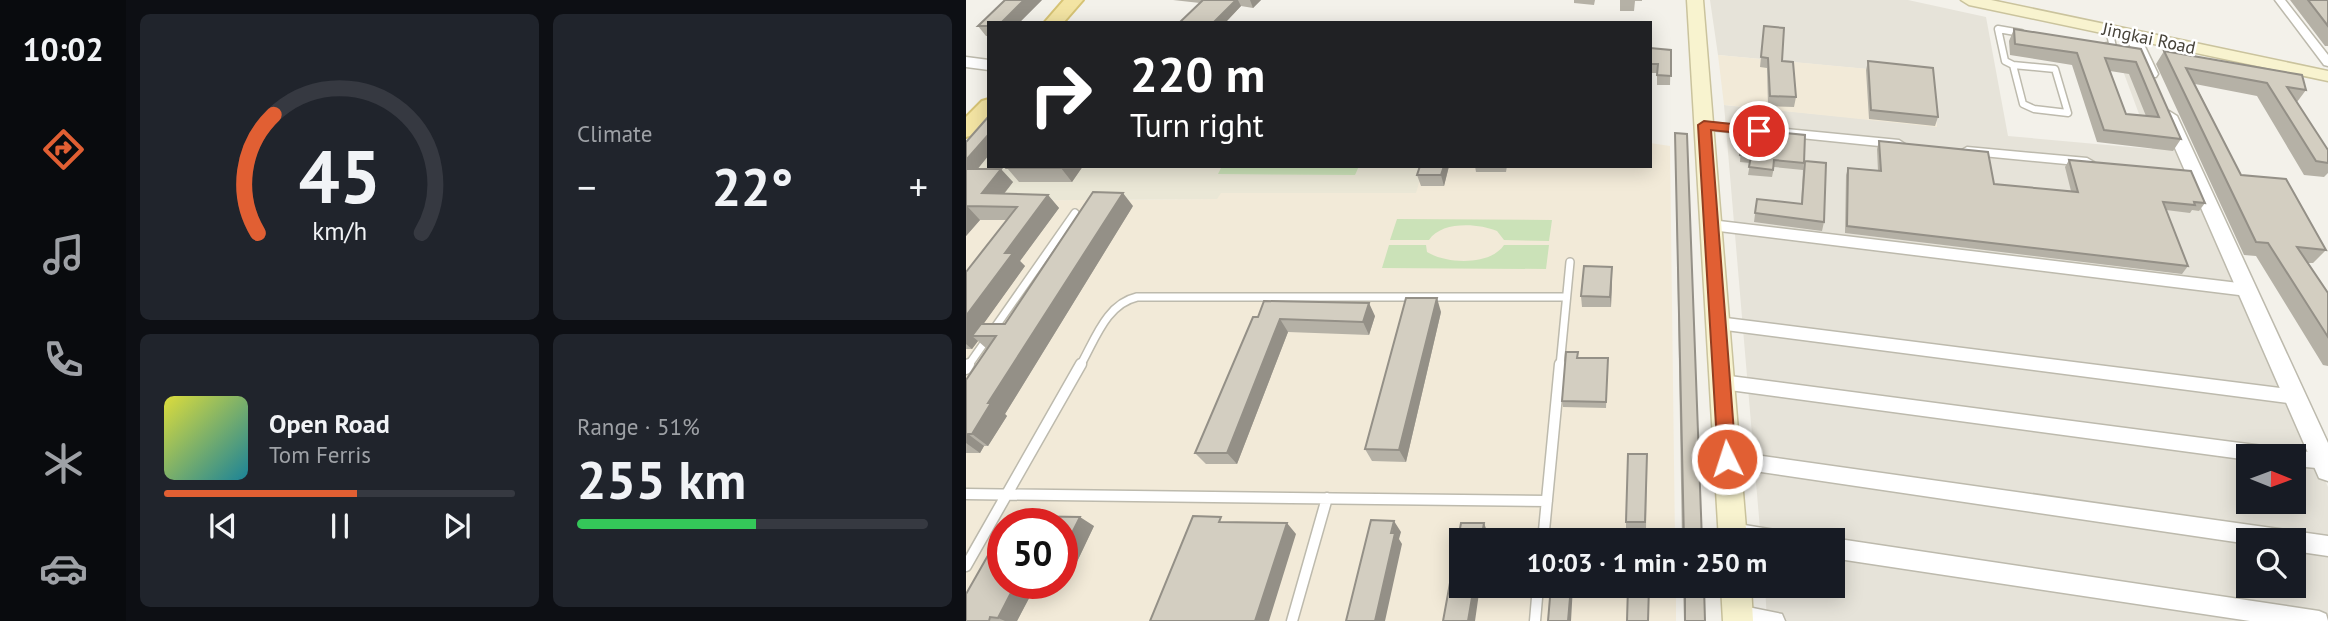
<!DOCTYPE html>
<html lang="en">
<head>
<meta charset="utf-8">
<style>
  :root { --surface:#171b24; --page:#20242c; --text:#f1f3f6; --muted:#9ea1a6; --line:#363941; --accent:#e15f33 }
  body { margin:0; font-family:"PT Sans",sans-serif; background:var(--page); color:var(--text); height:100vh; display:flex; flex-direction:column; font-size:26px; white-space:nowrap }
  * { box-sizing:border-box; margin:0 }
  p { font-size:23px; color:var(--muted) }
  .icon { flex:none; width:38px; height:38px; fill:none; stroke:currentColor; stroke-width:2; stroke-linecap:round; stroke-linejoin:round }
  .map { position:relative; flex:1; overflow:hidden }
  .panel { display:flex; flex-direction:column; gap:14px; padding:14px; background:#0d0f14; width:840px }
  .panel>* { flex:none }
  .banner { position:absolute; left:21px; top:21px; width:665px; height:147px; border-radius:0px; box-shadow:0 4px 18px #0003; background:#202124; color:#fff; overflow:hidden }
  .needle { width:46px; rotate:91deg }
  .controls { position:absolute; left:1270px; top:444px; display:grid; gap:14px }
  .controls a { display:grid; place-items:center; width:70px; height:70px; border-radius:0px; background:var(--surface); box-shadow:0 4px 18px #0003; font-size:35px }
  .speed { position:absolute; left:21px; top:508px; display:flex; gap:14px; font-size:35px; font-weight:700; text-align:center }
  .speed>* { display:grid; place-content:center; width:91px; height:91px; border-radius:50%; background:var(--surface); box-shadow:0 4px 18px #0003; line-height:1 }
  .speed .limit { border:10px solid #d22; background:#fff; color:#111 }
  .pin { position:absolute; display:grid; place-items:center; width:60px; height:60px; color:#fff; margin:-30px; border:4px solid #fff; border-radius:50%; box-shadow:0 2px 7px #0007 }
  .me { position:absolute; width:77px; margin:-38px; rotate:356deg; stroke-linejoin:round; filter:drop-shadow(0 0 5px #0008) }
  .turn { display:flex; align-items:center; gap:24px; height:147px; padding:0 28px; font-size:32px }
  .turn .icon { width:91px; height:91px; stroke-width:2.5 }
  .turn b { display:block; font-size:49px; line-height:60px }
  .big { font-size:52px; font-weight:600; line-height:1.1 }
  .panel .widget { flex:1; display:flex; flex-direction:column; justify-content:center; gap:10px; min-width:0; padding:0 24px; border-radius:10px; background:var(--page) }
  .panel .dial { align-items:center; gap:0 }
  .dial svg { height:182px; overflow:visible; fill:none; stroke:var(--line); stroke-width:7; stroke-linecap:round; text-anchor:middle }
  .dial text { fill:var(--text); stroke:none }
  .song { display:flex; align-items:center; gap:21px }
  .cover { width:84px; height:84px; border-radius:10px; background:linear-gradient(135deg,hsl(60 70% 55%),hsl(190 70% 35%)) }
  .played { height:7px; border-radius:4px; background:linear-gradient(90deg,var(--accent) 55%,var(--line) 55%) }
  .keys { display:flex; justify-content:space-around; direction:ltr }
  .heat { display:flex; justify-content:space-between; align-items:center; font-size:38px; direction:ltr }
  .charge { height:10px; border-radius:5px; background:linear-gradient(90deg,#34c759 51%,var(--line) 0) }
  .panel .tiles { flex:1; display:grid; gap:14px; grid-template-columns:repeat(2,1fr) }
  .trip { position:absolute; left:483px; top:528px; width:396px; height:70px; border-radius:0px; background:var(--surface); box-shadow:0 4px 18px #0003; font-weight:600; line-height:70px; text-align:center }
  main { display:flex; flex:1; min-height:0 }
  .dock { display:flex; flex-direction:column; width:126px; justify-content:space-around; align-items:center; background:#090b0e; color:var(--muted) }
  .dock .icon { width:49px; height:49px }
  .dock .current { color:var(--accent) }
  .dock b { font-size:32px; color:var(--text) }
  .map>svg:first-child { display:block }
  .residential { fill:#e6e3d9; fill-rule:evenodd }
  .commercial { fill:#f2ead8; fill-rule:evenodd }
  .education { fill:#eae7d6 }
  .green { fill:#cbe2b8 }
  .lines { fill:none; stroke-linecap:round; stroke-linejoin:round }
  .service-far2-casing { stroke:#bdbaad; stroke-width:9 }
  .service-far1-casing { stroke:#bdbaad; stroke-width:10 }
  .service-casing { stroke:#bdbaad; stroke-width:13 }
  .minor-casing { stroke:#bdbaad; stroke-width:3 }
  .tertiary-casing { stroke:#bdbaad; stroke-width:3 }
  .secondary-casing { stroke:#cac39d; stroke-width:3 }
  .primary-casing { stroke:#d6c375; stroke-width:4 }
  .service-far2 { stroke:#fff; stroke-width:6 }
  .service-far1 { stroke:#fff; stroke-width:7 }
  .service { stroke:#fff; stroke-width:10 }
  .minor { fill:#fff; fill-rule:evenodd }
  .tertiary { fill:#fff; fill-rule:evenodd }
  .secondary { fill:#f8f3cf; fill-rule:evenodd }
  .primary { fill:#f3e4a3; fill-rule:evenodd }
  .wall { fill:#b5b1a6; fill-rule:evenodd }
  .shaded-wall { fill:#949087 }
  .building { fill:#d3cec1; stroke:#949087; stroke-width:2; fill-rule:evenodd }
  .route { fill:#e15f33; stroke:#923e21; stroke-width:2 }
  .labels { text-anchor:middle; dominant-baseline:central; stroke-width:5; stroke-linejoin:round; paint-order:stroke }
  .far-street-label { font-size:18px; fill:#464239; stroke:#fff }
</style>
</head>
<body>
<main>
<nav class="dock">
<b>10:02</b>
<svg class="icon current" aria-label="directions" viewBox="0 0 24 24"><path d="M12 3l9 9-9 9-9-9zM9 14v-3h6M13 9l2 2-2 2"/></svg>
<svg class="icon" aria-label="music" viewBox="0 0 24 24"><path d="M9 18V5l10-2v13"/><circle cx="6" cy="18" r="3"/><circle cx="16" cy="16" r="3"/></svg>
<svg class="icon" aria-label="phone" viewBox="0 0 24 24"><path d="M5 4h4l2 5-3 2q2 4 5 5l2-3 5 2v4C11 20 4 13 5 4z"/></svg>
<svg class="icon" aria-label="climate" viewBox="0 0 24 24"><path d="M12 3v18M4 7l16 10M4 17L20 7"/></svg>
<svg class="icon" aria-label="car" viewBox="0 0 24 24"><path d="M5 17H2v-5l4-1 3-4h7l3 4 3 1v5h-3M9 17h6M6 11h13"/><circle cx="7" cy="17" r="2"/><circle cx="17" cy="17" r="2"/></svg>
</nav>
<section class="panel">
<div class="tiles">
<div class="widget dial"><svg viewBox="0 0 100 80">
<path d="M14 69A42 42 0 1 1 86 69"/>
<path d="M14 69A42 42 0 0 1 21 17" stroke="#e15f33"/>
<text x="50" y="56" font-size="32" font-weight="700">45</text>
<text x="50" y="72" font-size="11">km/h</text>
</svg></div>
<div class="widget"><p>Climate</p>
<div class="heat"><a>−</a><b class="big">22°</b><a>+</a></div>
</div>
<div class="widget">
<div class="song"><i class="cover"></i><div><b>Open Road</b><p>Tom Ferris</p></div></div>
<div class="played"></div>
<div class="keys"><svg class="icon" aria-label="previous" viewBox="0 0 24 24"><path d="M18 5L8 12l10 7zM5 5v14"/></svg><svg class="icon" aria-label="pause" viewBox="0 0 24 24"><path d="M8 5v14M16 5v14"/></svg><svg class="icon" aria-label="next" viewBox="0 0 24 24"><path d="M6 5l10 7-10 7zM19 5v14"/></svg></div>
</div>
<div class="widget"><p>Range · 51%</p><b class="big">255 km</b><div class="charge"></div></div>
</div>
</section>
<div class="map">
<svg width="1362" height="621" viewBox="0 0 1362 621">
  <rect width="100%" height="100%" fill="#f3f1ea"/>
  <path class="residential" d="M 744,0 L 942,0 L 1020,17 L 1042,136 L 1186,149 L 1150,52 L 1173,55 L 1362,487 L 1362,621 L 801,621 L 799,586 L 866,586 L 866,541 L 795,541 L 758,105 L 971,126 L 965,75 L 752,55 ZM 1283,457 L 1328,457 L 1328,502 L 1283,502 ZM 1283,541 L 1328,541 L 1328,586 L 1283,586 Z"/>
  <path class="commercial" d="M 752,55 L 966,75 L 971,127 L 758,105 Z
    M 684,143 L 704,146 L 709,541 L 495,541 L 495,586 L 710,586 L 710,621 L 0,621 L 0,201 L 250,199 L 254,193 L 458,166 L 684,166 ZM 37,523 L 96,523 L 96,583 L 37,583 Z"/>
  <path class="education" d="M 23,135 L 23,166 L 458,166 L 450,193 L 255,193 L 251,199 L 0,201 Z"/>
  <path class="green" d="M 256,166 L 393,166 L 389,175 L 252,174 Z
    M 431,219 L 586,220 L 583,241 L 538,240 L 531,231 C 512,223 475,221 463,240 L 424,240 Z
    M 423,245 L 460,245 L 461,252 C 480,264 524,266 538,245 L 583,245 L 580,269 L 416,268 Z"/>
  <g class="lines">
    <defs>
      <path id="service-far2" d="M 1141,46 L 1147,47 L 1143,30
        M 1047,65 L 1089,69 L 1102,113 L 1068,109 L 1057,104 Z
        M 1047,65 L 1039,61 L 1032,29 L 1055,33"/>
      <path id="service-far1" d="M 2,366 L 109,213
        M 114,366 C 129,340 140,304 171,297 L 600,297
        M 594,366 L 604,262"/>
      <path id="service" d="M 0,369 L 3,364
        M 0,494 L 581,501
        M 577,536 L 701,538
        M 577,541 L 594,364
        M 0,566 L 115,364
        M 326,621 L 361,498
        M 569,621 L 572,586"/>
      <path id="minor" d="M 1309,0 L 1319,0 L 1362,55 L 1362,66 L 1358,65 Z
        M 738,122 L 794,127 L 800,131 L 794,135 L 734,129 L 732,126 Z
        M 820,129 L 933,140 L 939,144 L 933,148 L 815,136 L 815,130 Z
        M 1001,147 L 1121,158 L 1128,162 L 1121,166 L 996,154 L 994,151 Z
        M 745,220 L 1281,284 L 1289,290 L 1281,296 L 745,230 L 738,225 Z
        M 752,317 L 1329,390 L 1335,392 L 1338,397 L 1335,402 L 1329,404 L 752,329 L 746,327 L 744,323 L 746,319 Z
        M 756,375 L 1358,454 L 1362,455 L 1362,469 L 1328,466 L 1328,457 L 1283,457 L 1283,460 L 756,389 L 750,387 L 748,382 L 750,377 Z
        M 761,451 L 1362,536 L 1362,556 L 1328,551 L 1328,541 L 1283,541 L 1283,544 L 761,467 L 755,465 L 752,459 L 755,453 Z
        M 766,523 L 821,532 L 828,534 L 831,541 L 764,541 L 759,539 L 756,532 L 759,525 Z
        M 866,538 L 1353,611 L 1360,614 L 1362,621 L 1284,621 L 866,558 L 866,541 L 860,541 Z
        M 772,605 L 816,614 L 819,621 L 764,621 L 762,615 L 765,608 Z"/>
      <path id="tertiary" d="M 1166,30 L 1173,34 L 1192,74 L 1190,77 L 1178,77 L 1176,74 L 1159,34 Z
        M 0,57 L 23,60 L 23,70 L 0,67 Z
        M 1203,111 L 1211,116 L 1362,443 L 1362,481 L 1353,478 L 1195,116 Z"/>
      <path id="secondary" d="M 721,0 L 737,0 L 781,541 L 753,541 Z
        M 995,0 L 1025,0 L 1362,71 L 1362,81 L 1003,5 Z
        M 755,586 L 785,586 L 787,621 L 757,621 Z"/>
      <path id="primary" d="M 98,0 L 117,0 L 97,23 L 78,23 Z
        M 23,99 L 23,118 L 7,135 L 0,137 L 0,117 L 16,101 Z"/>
    </defs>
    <use href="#service-far2" class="service-far2-casing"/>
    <use href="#service-far1" class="service-far1-casing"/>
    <use href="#service" class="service-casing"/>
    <use href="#minor" class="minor-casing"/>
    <use href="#tertiary" class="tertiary-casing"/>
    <use href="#secondary" class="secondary-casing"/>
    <use href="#primary" class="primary-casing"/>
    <use href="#service-far2" class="service-far2"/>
    <use href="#service-far1" class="service-far1"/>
    <use href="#service" class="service"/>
    <use href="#minor" class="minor"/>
    <use href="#tertiary" class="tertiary"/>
    <use href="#secondary" class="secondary"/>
    <use href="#primary" class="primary"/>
  </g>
  <path class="wall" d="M 76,0 L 53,23 L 23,23 L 23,36 L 20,36 L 12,26 Z
    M 207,0 L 295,0 L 287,8 L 275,6 L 259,23 L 213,23 L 234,3 Z
    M 608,0 L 629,0 L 628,5 L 608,3 Z
    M 654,0 L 676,0 L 676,1 L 669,1 L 668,11 L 654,11 Z
    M 1324,0 L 1362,0 L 1362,46 L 1359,46 Z
    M 798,26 L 816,61 L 830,97 L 828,107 L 802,106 L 801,68 L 794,67 Z
    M 1048,29 L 1175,49 L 1215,139 L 1207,151 L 1131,142 L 1106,65 L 1044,55 L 1043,41 ZM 1144,71 L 1163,74 L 1180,116 L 1160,114 Z
    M 684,48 L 705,50 L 704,85 L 691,85 L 691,73 L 684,73 Z
    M 1198,51 L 1340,90 L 1331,102 L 1362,150 L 1362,173 L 1358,177 L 1338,175 L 1291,96 L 1229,84 L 1275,175 L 1360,250 L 1347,263 L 1342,263 L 1362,293 L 1362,366 L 1357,365 L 1290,256 L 1278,255 L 1190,64 Z
    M 902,61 L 972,117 L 969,126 L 903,119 L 900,70 Z
    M 773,128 L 838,163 L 837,170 L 808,167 L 806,177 L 782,175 L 784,163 L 774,162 L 775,146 L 773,146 Z
    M 709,133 L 736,541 L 716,541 Z
    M 913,141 L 1028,184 L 1105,191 L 1099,167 L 1103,160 L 1239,203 L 1233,211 L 1226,210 L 1224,213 L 1200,210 L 1222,266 L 1216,274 L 879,233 L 880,175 L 882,168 L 912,171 L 911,149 Z
    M 0,142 L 11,169 L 47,182 L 38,194 L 82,195 L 93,208 L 54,261 L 59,266 L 17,324 L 39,324 L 167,206 L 39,414 L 41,416 L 22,446 L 18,446 L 14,453 L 0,453 L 0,380 L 21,349 L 12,341 L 6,349 L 0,349 L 0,272 L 41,220 L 14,220 L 0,236 Z
    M 839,161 L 858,222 L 856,231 L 788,222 L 791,199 L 835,204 L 837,170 Z
    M 117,166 L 106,182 L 53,182 L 41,168 Z
    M 483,166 L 478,186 L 455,186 L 451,175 Z
    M 509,166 L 541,166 L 540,172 L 510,172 Z
    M 646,277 L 645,307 L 616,307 L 615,296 Z
    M 475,312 L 440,462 L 406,461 L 399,449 Z
    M 409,316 L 403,335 L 322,332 L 271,464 L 240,464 L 229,453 L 287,317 Z
    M 612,352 L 612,358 L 642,358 L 640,408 L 597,407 L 596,401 Z
    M 681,454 L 680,530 L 660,530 L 660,522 Z
    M 96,523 L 128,526 L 109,566 L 96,565 Z
    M 37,583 L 71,583 L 51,621 L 0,621 Z
    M 717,586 L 738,586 L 739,621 L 718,621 Z"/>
  <path class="shaded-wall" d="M 58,0 L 76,0 L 53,23 L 35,23 Z
    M 270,0 L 272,0 L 275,6 L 259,23 L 247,23 Z
    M 284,0 L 295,0 L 287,8 Z
    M 23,134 L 23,155 L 6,176 L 0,169 L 0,160 Z
    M 97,166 L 117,166 L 106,182 L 95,168 Z
    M 478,166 L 483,166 L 478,186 L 475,175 Z
    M 35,169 L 47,182 L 28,206 L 16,193 Z
    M 157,193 L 167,206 L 39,414 L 41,416 L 22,446 L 6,434 L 22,403 Z
    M 82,195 L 93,208 L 54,261 L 59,266 L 11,333 L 6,336 L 12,341 L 6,349 L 0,344 L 0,316 L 39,253 Z
    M 1,206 L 14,220 L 0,236 L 0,208 Z
    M 646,267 L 646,277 L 645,307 L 644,297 Z
    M 471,298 L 475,312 L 440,462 L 433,450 Z
    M 403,303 L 409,316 L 403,335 L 397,322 Z
    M 314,319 L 322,332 L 271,464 L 261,453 Z
    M 2,434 L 18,446 L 14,453 L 0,443 L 0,437 Z
    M 114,517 L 128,526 L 109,566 L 96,558 L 96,553 Z
    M 428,521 L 435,532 L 433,539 L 436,544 L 419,621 L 409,621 Z
    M 321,523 L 330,534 L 303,621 L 289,621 Z
    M 518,523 L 522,534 L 521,541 L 515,541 Z
    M 50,583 L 71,583 L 51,621 L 39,621 L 32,618 Z
    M 508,586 L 514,586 L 509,621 L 502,621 Z
    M 605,586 L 607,586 L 605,621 L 602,621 Z"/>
  <path class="building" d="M 39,0 L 58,0 L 35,23 L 23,23 L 23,26 L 12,26 Z
    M 237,0 L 270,0 L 247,23 L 213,23 Z
    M 1342,0 L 1362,0 L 1362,26 Z
    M 798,26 L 818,28 L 816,61 L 827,62 L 830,97 L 804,96 L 802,58 L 795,57 Z
    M 1048,29 L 1175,49 L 1215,139 L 1138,130 L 1111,53 L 1049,44 ZM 1139,58 L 1170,62 L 1193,117 L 1160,114 Z
    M 684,48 L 705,50 L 705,76 L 691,75 L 692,64 L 684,64 Z
    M 1198,51 L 1336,75 L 1340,90 L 1321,87 L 1362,150 L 1362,163 L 1350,161 L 1301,83 L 1220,68 L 1275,175 L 1320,179 L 1360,250 L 1331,247 L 1362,293 L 1362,337 L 1302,243 L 1290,242 Z
    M 902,61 L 967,68 L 972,117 L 905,110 Z
    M 23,116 L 23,134 L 0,160 L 0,142 Z
    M 773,128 L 839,135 L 838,163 L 808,160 L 807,170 L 783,167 L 785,156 L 774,155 L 776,139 L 774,138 Z
    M 709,133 L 721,134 L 736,541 L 718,541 Z
    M 913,141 L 1022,152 L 1028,184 L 1080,189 L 1112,192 L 1103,160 L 1225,171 L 1239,203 L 1228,202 L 1229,205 L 1197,202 L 1222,266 L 881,226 L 882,168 L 915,171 Z
    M 839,161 L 860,163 L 858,222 L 789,213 L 791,199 L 836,204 Z
    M 43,166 L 97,166 L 95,168 L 41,168 Z
    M 454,166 L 478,166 L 475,175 L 451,175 Z
    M 0,169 L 35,169 L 16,193 L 82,195 L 39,253 L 47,253 L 0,316 L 0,272 L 51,207 L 1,206 L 0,208 Z
    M 127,192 L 157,193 L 22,403 L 25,403 L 6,434 L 2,434 L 0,437 L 0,380 L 30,336 L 6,336 L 15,324 L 39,324 Z
    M 618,266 L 646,267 L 644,297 L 615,296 Z
    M 440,298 L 471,298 L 433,450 L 399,449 Z
    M 298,301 L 403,303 L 397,322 L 314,319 L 261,453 L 229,453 L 287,317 L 292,317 Z
    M 600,352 L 612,352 L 611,358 L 642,358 L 640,402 L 596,401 Z
    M 662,454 L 681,454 L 679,522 L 660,522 Z
    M 44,516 L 114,517 L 96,553 L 96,523 L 40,523 Z
    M 227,516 L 255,517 L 253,522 L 321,523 L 289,621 L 184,621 Z
    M 405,520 L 428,521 L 425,533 L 429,533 L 409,621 L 380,621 Z
    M 495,523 L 518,523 L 515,541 L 495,541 L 495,586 L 508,586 L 502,621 L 477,621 Z
    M 37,529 L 37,583 L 50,583 L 32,618 L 24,617 L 23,621 L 0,621 L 0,594 Z
    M 585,586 L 605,586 L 602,621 L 582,621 Z
    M 662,586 L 683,586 L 682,621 L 661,621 Z
    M 719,586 L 738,586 L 739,621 L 719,621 Z"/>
  <path class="route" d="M 738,121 L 793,127 L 799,131 L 793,135 L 745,130 L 770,459 L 768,465 L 761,468 L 755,465 L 752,459 L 732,125 Z"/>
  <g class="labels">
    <g class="far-street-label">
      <text transform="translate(1183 38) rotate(12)">Jingkai Road</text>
    </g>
  </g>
</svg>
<div class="controls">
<a><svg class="needle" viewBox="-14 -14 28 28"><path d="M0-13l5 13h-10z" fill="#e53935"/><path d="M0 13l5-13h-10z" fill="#9ea1a6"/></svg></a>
<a><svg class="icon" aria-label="search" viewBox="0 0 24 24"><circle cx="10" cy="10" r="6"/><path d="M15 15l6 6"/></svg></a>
</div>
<div class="speed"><div class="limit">50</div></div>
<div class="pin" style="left:793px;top:131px;background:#d93025"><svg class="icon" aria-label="arrive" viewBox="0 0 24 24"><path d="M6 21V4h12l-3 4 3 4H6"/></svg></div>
<svg class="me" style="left:761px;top:459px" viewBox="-20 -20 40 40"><circle r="17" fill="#e15f33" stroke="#fff" stroke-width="3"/><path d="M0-11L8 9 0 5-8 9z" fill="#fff"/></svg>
<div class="trip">10:03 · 1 min · 250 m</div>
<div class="banner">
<div class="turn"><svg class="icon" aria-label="right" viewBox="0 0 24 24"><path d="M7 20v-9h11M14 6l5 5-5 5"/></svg><div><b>220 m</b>Turn right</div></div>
</div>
</div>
</main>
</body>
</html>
